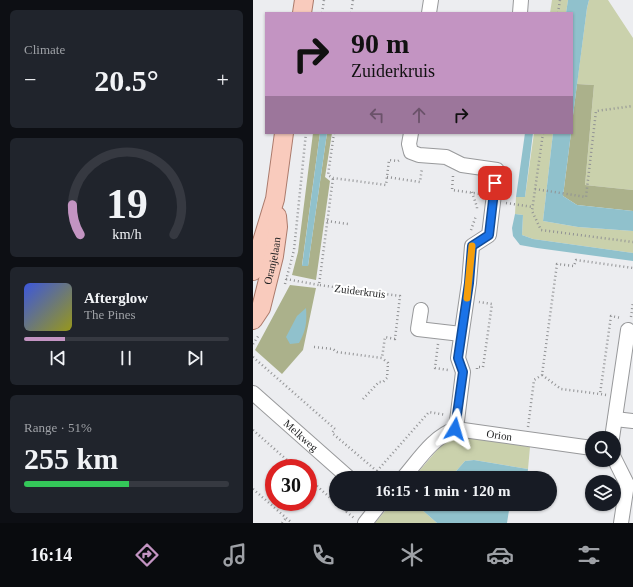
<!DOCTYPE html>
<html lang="en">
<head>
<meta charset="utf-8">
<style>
  :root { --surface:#171b24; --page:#20242c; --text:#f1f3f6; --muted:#9ea1a6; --line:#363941; --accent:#c394c2 }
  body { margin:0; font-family:Georgia,serif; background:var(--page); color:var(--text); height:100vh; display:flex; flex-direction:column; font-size:15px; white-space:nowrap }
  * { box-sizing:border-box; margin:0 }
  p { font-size:13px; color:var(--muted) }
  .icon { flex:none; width:22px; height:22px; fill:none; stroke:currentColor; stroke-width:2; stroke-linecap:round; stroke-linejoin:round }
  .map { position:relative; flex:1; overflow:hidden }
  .panel { display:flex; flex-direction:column; gap:10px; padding:10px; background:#0d0f14; width:253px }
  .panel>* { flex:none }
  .guide { position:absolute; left:12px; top:12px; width:308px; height:122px; border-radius:0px; box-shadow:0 1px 3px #0004; background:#c394c2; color:#111; overflow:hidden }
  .buttons { position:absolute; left:332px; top:431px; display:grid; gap:8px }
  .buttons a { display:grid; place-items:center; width:36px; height:36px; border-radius:50%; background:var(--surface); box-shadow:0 1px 3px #0004; font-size:20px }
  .speed { position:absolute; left:12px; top:459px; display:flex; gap:8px; font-size:20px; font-weight:700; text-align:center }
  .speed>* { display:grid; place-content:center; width:52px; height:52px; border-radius:50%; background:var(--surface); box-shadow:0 1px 3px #0004; line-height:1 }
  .speed .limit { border:6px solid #d22; background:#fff; color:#111 }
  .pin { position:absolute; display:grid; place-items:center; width:34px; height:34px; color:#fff; margin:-17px; border-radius:8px; box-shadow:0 2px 6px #0006 }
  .me { position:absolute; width:44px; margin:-22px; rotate:7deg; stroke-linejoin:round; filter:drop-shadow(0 0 3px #0008) }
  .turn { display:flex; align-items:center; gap:14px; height:84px; padding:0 20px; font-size:18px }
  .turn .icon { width:52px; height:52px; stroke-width:2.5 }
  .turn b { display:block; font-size:28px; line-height:34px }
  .lanes { display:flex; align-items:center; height:38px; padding:0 20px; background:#0003; justify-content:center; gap:20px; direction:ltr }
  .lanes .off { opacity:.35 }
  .big { font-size:30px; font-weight:600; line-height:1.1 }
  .panel .widget { flex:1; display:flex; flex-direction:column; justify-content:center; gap:6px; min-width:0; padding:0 14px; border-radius:6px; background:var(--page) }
  .panel .dial { align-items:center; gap:0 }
  .dial svg { height:104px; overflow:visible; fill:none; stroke:var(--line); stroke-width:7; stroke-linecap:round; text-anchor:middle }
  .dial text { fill:var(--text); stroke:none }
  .song { display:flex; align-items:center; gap:12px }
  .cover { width:48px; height:48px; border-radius:6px; background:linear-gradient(135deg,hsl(230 70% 55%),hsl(60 70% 35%)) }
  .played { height:4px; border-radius:2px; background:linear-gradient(90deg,var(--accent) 20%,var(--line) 20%) }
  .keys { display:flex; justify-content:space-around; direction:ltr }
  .heat { display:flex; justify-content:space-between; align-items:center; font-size:22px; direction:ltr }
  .charge { height:6px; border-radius:3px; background:linear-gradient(90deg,#34c759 51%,var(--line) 0) }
  .trip { position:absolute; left:76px; top:471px; width:228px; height:40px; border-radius:20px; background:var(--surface); box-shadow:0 1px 3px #0004; font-weight:600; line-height:40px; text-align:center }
  .tabs { display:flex; height:64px; justify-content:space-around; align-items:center; background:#090b0e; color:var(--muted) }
  .tabs .icon { width:28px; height:28px }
  .tabs .active { color:var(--accent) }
  .tabs b { font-size:18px; color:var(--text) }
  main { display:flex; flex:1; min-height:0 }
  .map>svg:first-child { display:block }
  .green { fill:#cad1ac }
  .forest { fill:#abb18b }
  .water { fill:#90c1cc }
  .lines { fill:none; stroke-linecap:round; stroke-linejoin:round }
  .minor-casing { stroke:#98999b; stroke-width:16 }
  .major-casing { stroke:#ab7a6b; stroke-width:20 }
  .path { stroke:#919294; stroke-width:2.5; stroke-dasharray:1 3; stroke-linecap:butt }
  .minor { stroke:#fff; stroke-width:14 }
  .major { stroke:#f9cbbd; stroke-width:18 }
  .route-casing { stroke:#114b97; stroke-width:10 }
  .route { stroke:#1a73e8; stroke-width:7 }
  .slow { stroke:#f59e0b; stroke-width:7 }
  .labels { text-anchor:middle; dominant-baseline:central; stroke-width:4; stroke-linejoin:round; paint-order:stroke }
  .street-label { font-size:11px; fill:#222324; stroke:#fff }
</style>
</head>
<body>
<main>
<section class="panel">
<div class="widget"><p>Climate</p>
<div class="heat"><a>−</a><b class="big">20.5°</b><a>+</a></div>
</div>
<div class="widget dial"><svg viewBox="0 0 100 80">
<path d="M14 69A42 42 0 1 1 86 69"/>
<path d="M14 69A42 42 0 0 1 8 46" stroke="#c394c2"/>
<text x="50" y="56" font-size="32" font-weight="700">19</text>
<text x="50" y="72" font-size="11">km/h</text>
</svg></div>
<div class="widget">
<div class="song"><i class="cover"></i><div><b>Afterglow</b><p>The Pines</p></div></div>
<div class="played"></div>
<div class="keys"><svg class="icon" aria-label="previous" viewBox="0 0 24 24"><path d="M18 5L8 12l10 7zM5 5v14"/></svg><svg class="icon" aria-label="pause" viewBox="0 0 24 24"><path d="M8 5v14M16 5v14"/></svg><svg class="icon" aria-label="next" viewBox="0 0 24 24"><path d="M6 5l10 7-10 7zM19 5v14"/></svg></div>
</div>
<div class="widget"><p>Range · 51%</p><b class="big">255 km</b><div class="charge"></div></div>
</section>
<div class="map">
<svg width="380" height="523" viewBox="0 0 380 523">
  <rect width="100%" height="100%" fill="#ecedf0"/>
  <path class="green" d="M 299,0 L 315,0 L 313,13 L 297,13 Z
    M 336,0 L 355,0 L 380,38 L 380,190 L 332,185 L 341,85 L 324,84 L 334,8 Z
    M 281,133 L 300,133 L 290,221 L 325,227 L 380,231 L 380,253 L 280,239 L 269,235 L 270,215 L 262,214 L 263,197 L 272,197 Z
    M 214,437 L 277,447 L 275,469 L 221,460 L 212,461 L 197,478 L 160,478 L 192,441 L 198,438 Z
    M 138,504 L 172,504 L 168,509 L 184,523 L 122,523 Z"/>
  <path class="forest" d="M 324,84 L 341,85 L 332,185 L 380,190 L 380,211 L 324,205 L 310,196 L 318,133 L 319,133 L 319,123 Z
    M 60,133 L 67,133 L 49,265 L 55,266 L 74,133 L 79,133 L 72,177 L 77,181 L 63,280 L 39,275 L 45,252 Z
    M 37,285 L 63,288 L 50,350 L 29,374 L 2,350 Z"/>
  <path class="water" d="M 315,0 L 336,0 L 334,8 L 319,123 L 319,13 L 313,13 Z
    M 67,133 L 74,133 L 55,266 L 49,266 Z
    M 272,133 L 280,133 L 272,197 L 263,197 Z
    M 300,133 L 318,133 L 310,196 L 324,205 L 380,211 L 380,231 L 325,227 L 290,221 Z
    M 262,214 L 270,215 L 269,235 L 280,239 L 380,253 L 380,261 L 284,248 L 267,245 L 260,236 L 259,228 Z
    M 53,308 C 54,323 53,330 46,343 L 37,344 L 33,337 L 44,316 Z
    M 221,460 L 275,469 L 274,478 L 197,478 L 212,461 Z
    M 172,504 L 257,504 L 254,523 L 184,523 L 168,509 Z"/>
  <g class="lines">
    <defs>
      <g id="minor">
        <path d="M 176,13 L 178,0"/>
        <path d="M 267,13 L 268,0"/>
        <path d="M 158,133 L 156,144 L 158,152 L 166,155 L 193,157 L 209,165 L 244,170 L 236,235 L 219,246 L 216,283 L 205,358 L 210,372 L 203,429"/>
        <path d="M 168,310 L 165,329 L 208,334"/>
        <path id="s1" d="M 0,393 L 96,478"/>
        <path d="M 362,419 L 380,421"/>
        <path d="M 359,438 L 375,330"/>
        <path d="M 361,458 L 374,484 L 368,523"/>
        <path id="s2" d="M 150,478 C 165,461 180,436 203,429 L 339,448"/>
        <path d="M 112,523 L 127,504"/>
      </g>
      <g id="major">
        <path d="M 49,13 L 51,0"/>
        <path d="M 0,271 L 22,199 L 31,133"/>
        <path id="s3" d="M 0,320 L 8,308 L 21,256 L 25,227 L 24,216"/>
      </g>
    </defs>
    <use href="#minor" class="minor-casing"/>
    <use href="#major" class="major-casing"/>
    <path class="path" d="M 69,13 L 71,0
      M 98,13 L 100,0
      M 305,13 L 307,0
      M 81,133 L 75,175 L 80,178 L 133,185 L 136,160 L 145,161 L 148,159
      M 290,133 L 279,211 L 288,230 L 380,242
      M 200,176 L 199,190 L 228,194
      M 134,177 L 167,182 L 169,168
      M 282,189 L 333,197 L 343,111 L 380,106
      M 219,192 L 224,207 L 224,211
      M 253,203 L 280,207
      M 74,221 L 95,224
      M 218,230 L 223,216
      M 33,279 L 66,285
      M 32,284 L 41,250 L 53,133
      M 378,317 L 380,302
      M 0,344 L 6,335
      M 185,344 L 182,368 L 195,370
      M 61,347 L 80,349 L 84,352 L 129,358 L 132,337 L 142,339 L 147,296 L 66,285 L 80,178
      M 0,357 L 82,429 L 79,433 L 125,472 L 121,478
      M 224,369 L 224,367 L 230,367 L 239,304 L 226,302
      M 289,375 L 308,389 L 347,394
      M 353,395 L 347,394 L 358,316 L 368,318
      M 110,399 L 126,382 L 130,382 L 134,378 L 135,363 L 129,358
      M 275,427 L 281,380 L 289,375 L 304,264 L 321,266 L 323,260 L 380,268
      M 0,430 L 43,468
      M 124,471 L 176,412 L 193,415
      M 55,478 L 83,503
      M 0,489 L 39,523
      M 84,504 L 101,518
      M 92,511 L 98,504
      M 29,523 L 33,518"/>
    <use href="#minor" class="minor"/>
    <use href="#major" class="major"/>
  </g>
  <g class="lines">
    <defs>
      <path id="route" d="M 202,429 L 210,372 L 205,358 L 216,283 L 219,246 L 236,235 L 242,183"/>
    </defs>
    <use href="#route" class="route-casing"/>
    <use href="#route" class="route"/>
    <path class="slow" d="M 214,298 L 219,246"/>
  </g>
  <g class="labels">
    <g class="street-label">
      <text stroke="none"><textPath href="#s3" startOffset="63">Oranjelaan</textPath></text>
      <text transform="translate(107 291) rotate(7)">Zuiderkruis</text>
      <text stroke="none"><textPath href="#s1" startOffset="64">Melkweg</textPath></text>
      <text stroke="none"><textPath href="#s2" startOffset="117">Orion</textPath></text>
    </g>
  </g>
</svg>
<div class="buttons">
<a><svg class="icon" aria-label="search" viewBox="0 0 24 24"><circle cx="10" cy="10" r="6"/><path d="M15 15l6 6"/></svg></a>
<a><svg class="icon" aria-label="layers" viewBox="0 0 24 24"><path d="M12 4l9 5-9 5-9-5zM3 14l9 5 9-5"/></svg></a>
</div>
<div class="speed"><div class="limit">30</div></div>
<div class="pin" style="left:242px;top:183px;background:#d93025"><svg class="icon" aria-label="arrive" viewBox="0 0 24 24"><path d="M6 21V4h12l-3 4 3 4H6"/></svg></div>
<svg class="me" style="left:202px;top:429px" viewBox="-20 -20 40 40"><path d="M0-17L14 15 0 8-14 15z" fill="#1a73e8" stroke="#fff" stroke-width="4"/></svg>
<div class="trip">16:15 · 1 min · 120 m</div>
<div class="guide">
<div class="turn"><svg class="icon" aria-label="right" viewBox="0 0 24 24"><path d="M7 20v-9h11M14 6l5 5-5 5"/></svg><div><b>90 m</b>Zuiderkruis</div></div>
<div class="lanes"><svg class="icon off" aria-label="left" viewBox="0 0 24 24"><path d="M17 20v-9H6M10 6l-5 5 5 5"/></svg><svg class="icon off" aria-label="ahead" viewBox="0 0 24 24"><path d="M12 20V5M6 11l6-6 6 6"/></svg><svg class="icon" aria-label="right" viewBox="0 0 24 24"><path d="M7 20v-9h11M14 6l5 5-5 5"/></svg></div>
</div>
</div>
</main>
<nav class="tabs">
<b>16:14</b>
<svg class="icon active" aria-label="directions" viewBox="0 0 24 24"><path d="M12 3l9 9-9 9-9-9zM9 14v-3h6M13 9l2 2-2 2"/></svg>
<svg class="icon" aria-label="music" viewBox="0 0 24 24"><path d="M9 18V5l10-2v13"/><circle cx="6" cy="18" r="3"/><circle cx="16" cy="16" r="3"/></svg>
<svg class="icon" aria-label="phone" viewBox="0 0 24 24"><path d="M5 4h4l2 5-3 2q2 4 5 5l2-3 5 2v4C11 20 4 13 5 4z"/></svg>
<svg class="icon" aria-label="climate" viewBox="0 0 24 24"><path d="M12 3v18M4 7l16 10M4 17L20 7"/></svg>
<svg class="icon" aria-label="car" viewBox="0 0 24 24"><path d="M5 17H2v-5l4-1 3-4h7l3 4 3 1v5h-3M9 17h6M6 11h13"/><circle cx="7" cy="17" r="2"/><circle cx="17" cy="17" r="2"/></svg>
<svg class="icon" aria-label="filters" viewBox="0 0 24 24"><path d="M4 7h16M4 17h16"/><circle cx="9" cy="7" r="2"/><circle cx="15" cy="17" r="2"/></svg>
</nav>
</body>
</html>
